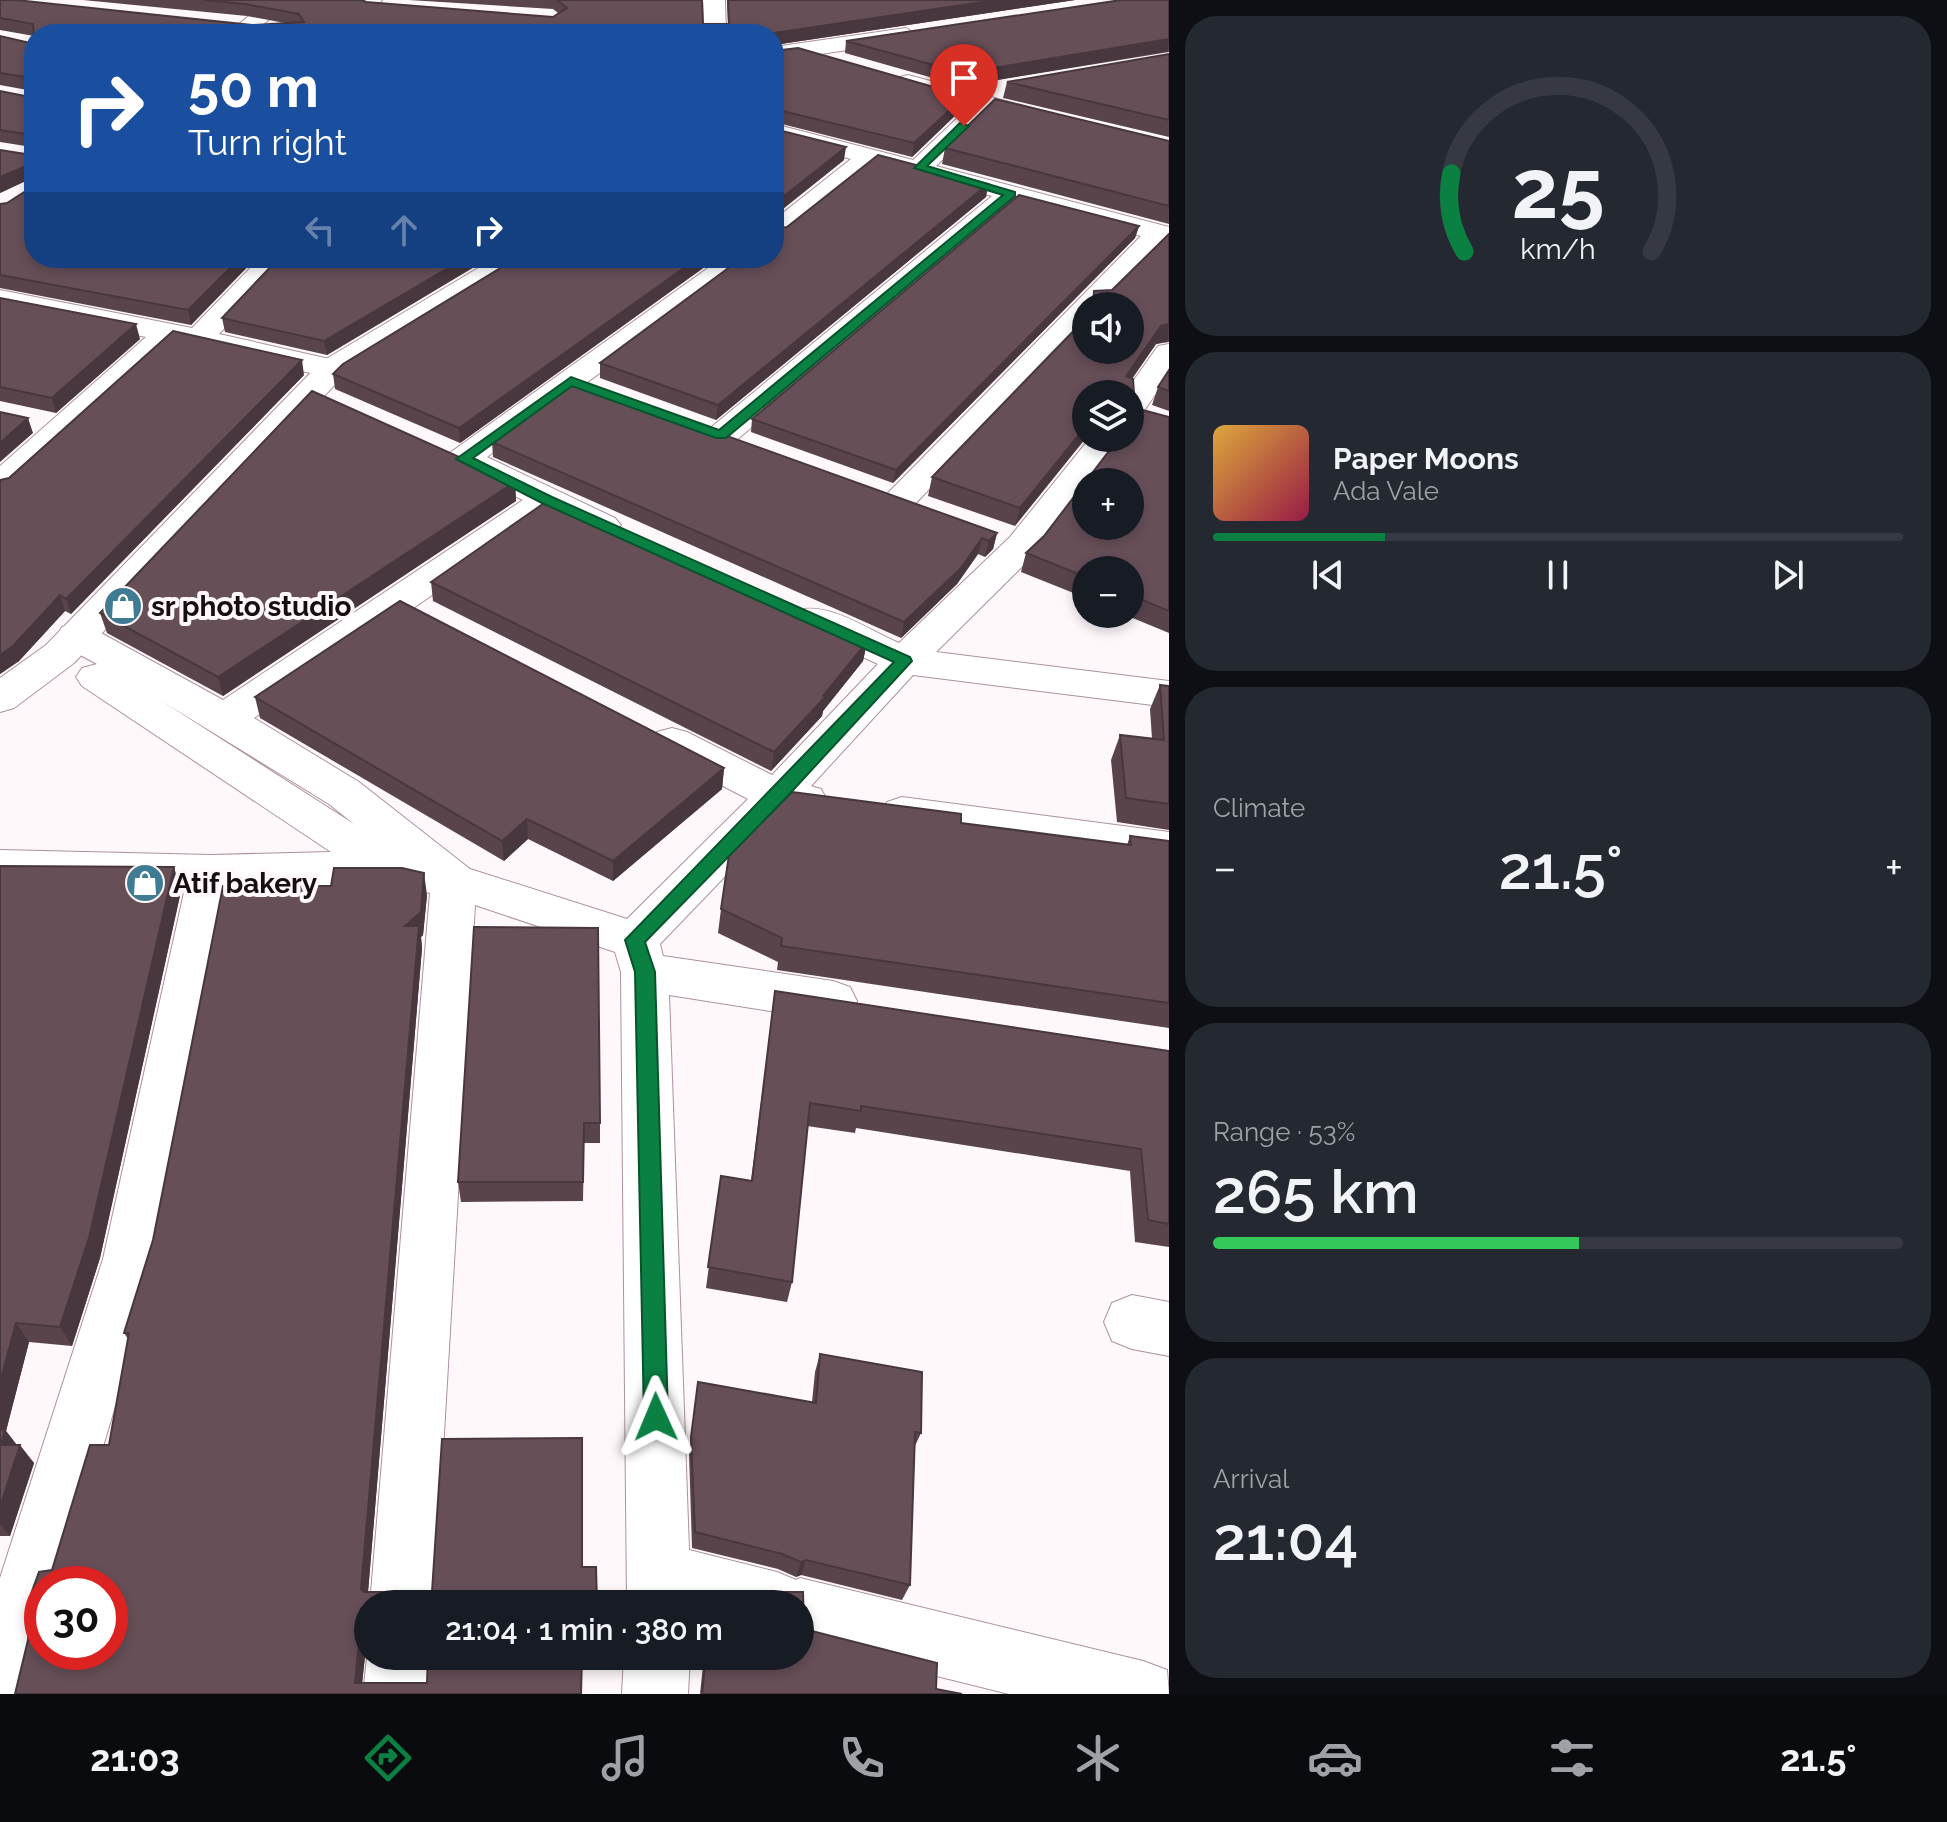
<!DOCTYPE html>
<html lang="en">
<head>
<meta charset="utf-8">
<style>
  :root { --surface:#171b24; --page:#242831; --text:#f1f3f6; --muted:#9ea1a6; --line:#363941; --accent:#0b8043 }
  body { margin:0; font-family:Raleway,sans-serif; background:var(--page); color:var(--text); height:100vh; display:flex; flex-direction:column; font-size:30px; white-space:nowrap }
  * { box-sizing:border-box; margin:0 }
  p { font-size:26px; color:var(--muted) }
  .icon { flex:none; width:44px; height:44px; fill:none; stroke:currentColor; stroke-width:2; stroke-linecap:round; stroke-linejoin:round }
  .map { position:relative; flex:1; overflow:hidden }
  .side { display:flex; flex-direction:column; gap:16px; padding:16px; background:#0d0f14; width:778px }
  .side>* { flex:none }
  .banner { position:absolute; left:24px; top:24px; width:760px; height:244px; border-radius:32px; box-shadow:0 4px 12px #0003; background:#1a4fa0; color:#fff; overflow:hidden }
  .tools { position:absolute; left:1072px; top:292px; display:grid; gap:16px }
  .tools a { display:grid; place-items:center; width:72px; height:72px; border-radius:50%; background:var(--surface); box-shadow:0 4px 12px #0003; font-size:40px }
  .speed { position:absolute; left:24px; top:1566px; display:flex; gap:16px; font-size:40px; font-weight:700; text-align:center }
  .speed>* { display:grid; place-content:center; width:104px; height:104px; border-radius:50%; background:var(--surface); box-shadow:0 4px 12px #0003; line-height:1 }
  .speed .limit { border:12px solid #d22; background:#fff; color:#111 }
  .pin { position:absolute; display:grid; place-items:center; width:68px; height:68px; color:#fff; margin:-82px -34px; border-radius:50% 50% 50% 0; rotate:-45deg; box-shadow:0 0 8px #0007 }
  .pin .icon { rotate:45deg }
  .me { position:absolute; width:88px; margin:-44px; rotate:359deg; stroke-linejoin:round; filter:drop-shadow(0 0 6px #0008) }
  .turn { display:flex; align-items:center; gap:28px; height:168px; padding:0 32px; font-size:36px }
  .turn .icon { width:104px; height:104px; stroke-width:2.5 }
  .turn b { display:block; font-size:56px; line-height:68px }
  .lanes { display:flex; align-items:center; height:76px; padding:0 32px; background:#0003; justify-content:center; gap:40px; direction:ltr }
  .lanes .off { opacity:.35 }
  .big { font-size:60px; font-weight:600; line-height:1.1 }
  .side .card { flex:1; display:flex; flex-direction:column; justify-content:center; gap:12px; min-width:0; padding:0 28px; border-radius:32px; background:var(--page) }
  .side .dial { align-items:center; gap:0 }
  .dial svg { height:208px; overflow:visible; fill:none; stroke:var(--line); stroke-width:7; stroke-linecap:round; text-anchor:middle }
  .dial text { fill:var(--text); stroke:none }
  .song { display:flex; align-items:center; gap:24px }
  .cover { width:96px; height:96px; border-radius:12px; background:linear-gradient(135deg,hsl(40 70% 55%),hsl(340 70% 35%)) }
  .played { height:8px; border-radius:4px; background:linear-gradient(90deg,var(--accent) 25%,var(--line) 25%) }
  .keys { display:flex; justify-content:space-around; direction:ltr }
  .heat { display:flex; justify-content:space-between; align-items:center; font-size:44px; direction:ltr }
  .charge { height:12px; border-radius:6px; background:linear-gradient(90deg,#34c759 53%,var(--line) 0) }
  .trip { position:absolute; left:354px; top:1590px; width:460px; height:80px; border-radius:40px; background:var(--surface); box-shadow:0 4px 12px #0003; font-weight:600; line-height:80px; text-align:center }
  .dock { display:flex; height:128px; justify-content:space-around; align-items:center; background:#090b0e; color:var(--muted) }
  .dock .icon { width:56px; height:56px }
  .dock .current { color:var(--accent) }
  .dock b { font-size:36px; color:var(--text) }
  main { display:flex; flex:1; min-height:0 }
  .map>svg:first-child { display:block }
  .lines { fill:none; stroke-linecap:round; stroke-linejoin:round }
  .minor-casing { stroke:#ad929c; stroke-width:2 }
  .tertiary-casing { stroke:#ad929c; stroke-width:2 }
  .minor { fill:#fff; fill-rule:evenodd }
  .tertiary { fill:#fff; fill-rule:evenodd }
  .wall { fill:#59444c }
  .shaded-wall { fill:#48373e }
  .building { fill:#674f58; stroke:#48373e; stroke-width:2; fill-rule:evenodd }
  .route { fill:#0b8043; stroke:#07532c; stroke-width:2 }
  .labels { text-anchor:middle; dominant-baseline:central; stroke-width:8; stroke-linejoin:round; paint-order:stroke }
  .poi-label { font-size:28px; font-weight:bold; fill:#170e11; stroke:#fef8fa; text-anchor:start }
</style>
</head>
<body>
<main>
<div class="map">
<svg width="1169" height="1694" viewBox="0 0 1169 1694">
  <rect width="100%" height="100%" fill="#fef8fa"/>
  <g class="lines">
    <defs>
      <path id="minor" d="M 268,0 L 292,0 L 252,34 L 227,34 Z
        M 359,0 L 382,0 L 353,34 L 330,34 Z
        M 703,0 L 725,0 L 726,34 L 704,34 Z
        M 908,75 L 1055,114 L 1058,119 L 1055,124 L 1046,126 L 992,112 L 936,166 L 1169,227 L 1169,243 L 1166,243 L 1105,306 L 1086,306 L 1086,326 L 912,507 L 900,510 L 888,507 L 883,500 L 888,493 L 1141,236 L 1016,203 L 733,443 L 721,446 L 709,443 L 705,436 L 709,429 L 992,196 L 875,165 L 784,239 L 774,241 L 774,220 L 851,159 L 774,139 L 774,124 L 913,160 L 970,106 L 900,87 L 896,82 L 900,77 Z
        M 260,258 L 283,258 L 286,262 L 219,334 L 343,362 L 348,369 L 343,376 L 332,378 L 175,342 L 12,491 L 0,494 L 0,466 L 146,337 L 0,308 L 0,290 L 192,328 Z
        M 722,258 L 754,258 L 487,457 L 615,518 L 621,525 L 615,532 C 592,538 572,523 551,513 L 254,718 L 359,782 L 470,869 L 627,919 L 748,799 L 657,752 L 651,742 L 657,732 L 672,728 L 687,732 L 772,775 L 878,664 L 799,628 L 793,619 L 799,610 C 830,602 870,631 899,643 L 1010,537 L 1090,438 L 1124,438 L 1090,482 L 1086,482 L 1086,487 L 1036,553 L 936,652 L 1169,681 L 1169,707 L 913,675 L 811,786 L 821,789 L 827,800 L 821,811 L 806,815 L 786,813 L 660,944 L 663,956 L 833,981 L 850,987 L 857,1001 L 850,1015 L 833,1021 L 669,995 L 689,1550 L 777,1572 L 796,1580 L 800,1578 L 1143,1661 L 1167,1670 L 1169,1694 L 1009,1694 L 800,1642 L 800,1604 L 627,1604 L 621,972 L 615,952 L 475,905 L 434,1604 L 370,1604 L 430,893 L 388,885 L 230,888 L 159,1259 L 62,1584 L 42,1584 C 42,1626 44,1654 27,1694 L 0,1694 L 0,1578 L 103,1259 L 185,888 L 0,884 L 0,850 L 211,855 L 331,852 L 82,686 L 76,677 L 82,668 L 97,664 L 62,645 L 57,636 L 62,627 L 76,624 L 90,627 L 223,700 L 523,500 L 451,466 L 446,459 L 451,452 ZM 160,700 L 329,804 L 354,824 Z
        M 1169,344 L 1169,375 L 1141,415 L 1130,418 L 1130,394 L 1124,394 L 1158,346 Z
        M 902,797 L 1169,832 L 1169,864 L 887,824 L 880,813 L 887,802 Z
        M 1132,1295 L 1169,1302 L 1169,1356 L 1132,1349 L 1112,1341 L 1104,1322 L 1112,1303 Z
        M 368,1649 L 368,1656 L 431,1656 L 429,1694 L 363,1694 Z
        M 624,1656 L 690,1656 L 688,1694 L 622,1694 Z"/>
      <path id="tertiary" d="M 906,28 L 917,35 L 914,40 L 774,61 L 774,47 Z
        M 495,258 L 529,258 L 525,264 L 343,376 L 74,663 L 14,708 L 0,712 L 0,678 L 46,645 L 321,362 Z"/>
    </defs>
    <use href="#minor" class="minor-casing"/>
    <use href="#tertiary" class="tertiary-casing"/>
    <use href="#minor" class="minor"/>
    <use href="#tertiary" class="tertiary"/>
  </g>
  <path class="wall" d="M 0,0 L 252,25 L 285,23 L 247,16 L 83,0 L 362,0 L 366,2 L 553,17 L 558,13 L 553,9 L 409,0 L 702,0 L 703,24 L 728,24 L 727,0 L 1075,0 L 774,45 L 774,34 L 34,34 L 34,258 L 256,258 L 191,325 L 0,288 L 0,204 L 7,203 L 32,187 L 32,178 L 0,193 L 32,155 L 32,147 L 0,142 L 0,91 L 30,97 L 34,94 L 33,91 L 0,85 L 0,36 L 30,43 L 34,40 L 34,36 L 0,30 Z
    M 1169,0 L 1169,52 L 961,86 L 845,53 L 846,41 Z
    M 774,51 L 965,96 L 963,108 L 912,157 L 774,122 L 774,129 L 844,160 L 774,216 Z
    M 1169,54 L 1169,137 L 1003,98 L 1007,82 Z
    M 1169,141 L 1169,224 L 942,164 L 945,148 Z
    M 988,184 L 986,197 L 716,420 L 600,378 L 600,363 L 787,227 Z
    M 1139,226 L 1135,238 L 893,483 L 751,432 L 752,419 Z
    M 1169,234 L 1169,342 L 1156,344 L 1132,379 L 1135,408 L 1169,417 L 1169,633 L 1123,614 L 1130,614 L 1130,570 L 1086,570 L 1086,598 L 1021,572 L 1026,553 L 1044,536 L 1130,438 L 1130,394 L 1086,394 L 1015,526 L 928,496 L 932,477 L 1130,306 L 1090,306 L 1094,291 L 1112,290 Z
    M 489,258 L 327,355 L 225,332 L 222,318 Z
    M 517,258 L 717,258 L 460,443 L 335,389 L 333,374 Z
    M 0,298 L 140,339 L 56,413 L 0,401 Z
    M 1169,370 L 1169,411 L 1152,405 L 1158,387 Z
    M 304,375 L 71,614 L 65,611 L 19,661 L 0,674 L 0,480 L 9,478 Z
    M 492,442 L 997,533 L 993,549 L 985,557 L 978,554 L 957,584 L 901,638 L 493,457 Z
    M 515,482 L 516,501 L 223,696 L 107,633 L 100,613 Z
    M 431,582 L 867,642 L 863,661 L 823,711 L 822,716 L 771,771 L 433,601 Z
    M 1160,685 L 1169,686 L 1169,830 L 1117,822 L 1111,760 L 1120,735 L 1152,739 L 1150,709 Z
    M 255,697 L 724,768 L 722,789 L 613,881 L 528,839 L 504,861 L 260,718 Z
    M 961,823 L 1127,845 L 1130,836 L 1169,841 L 1169,1028 L 777,970 L 778,962 L 718,933 L 721,909 Z
    M 0,866 L 181,891 L 100,1258 L 72,1346 L 29,1342 L 6,1431 L 17,1445 L 34,1463 L 10,1536 L 0,1536 Z
    M 427,895 L 423,935 L 421,937 L 422,948 L 368,1592 L 432,1592 L 582,1567 L 368,1604 L 368,1647 L 366,1647 L 362,1683 L 582,1694 L 15,1694 L 52,1570 L 109,1445 L 128,1339 L 124,1333 Z
    M 474,927 L 600,1123 L 600,1143 L 584,1143 L 583,1201 L 461,1202 L 458,1182 Z
    M 775,991 L 1169,1051 L 1169,1247 L 1135,1242 L 1130,1171 L 856,1128 L 855,1133 L 807,1126 L 792,1282 L 787,1302 L 706,1288 L 721,1176 L 751,1181 Z
    M 820,1354 L 921,1433 L 915,1446 L 910,1585 L 902,1600 L 801,1575 L 796,1577 L 778,1569 L 692,1548 L 689,1454 L 698,1382 L 812,1402 L 815,1372 Z
    M 714,1592 L 803,1592 L 804,1629 L 937,1663 L 936,1689 L 962,1694 L 700,1694 L 704,1656 L 800,1656 L 800,1604 L 711,1604 Z"/>
  <path class="shaded-wall" d="M 996,0 L 1075,0 L 774,45 L 774,34 L 773,33 Z
    M 1169,39 L 1168,51 L 961,86 L 963,73 Z
    M 965,96 L 963,108 L 912,157 L 914,143 Z
    M 846,147 L 844,160 L 774,216 L 774,204 Z
    M 33,163 L 34,177 L 0,193 L 0,177 Z
    M 988,184 L 986,197 L 716,420 L 718,405 Z
    M 1139,226 L 1135,238 L 893,483 L 896,470 Z
    M 240,258 L 256,258 L 191,325 L 188,310 Z
    M 465,258 L 489,258 L 327,355 L 324,341 Z
    M 698,258 L 717,258 L 460,443 L 459,428 Z
    M 136,324 L 140,339 L 56,413 L 52,398 Z
    M 1169,324 L 1168,341 L 1156,344 L 1121,394 L 1126,376 L 1161,326 Z
    M 302,360 L 304,375 L 71,614 L 66,599 Z
    M 28,418 L 33,433 L 0,462 L 0,443 Z
    M 1086,426 L 1086,438 L 1015,526 L 1020,508 Z
    M 515,482 L 516,501 L 223,696 L 218,677 Z
    M 997,533 L 993,549 L 985,557 L 989,541 Z
    M 982,538 L 978,554 L 957,584 L 901,638 L 904,622 Z
    M 60,595 L 65,611 L 19,661 L 0,674 L 0,655 Z
    M 867,642 L 863,661 L 823,711 L 822,716 L 771,771 L 774,752 Z
    M 724,768 L 722,789 L 613,881 L 613,861 Z
    M 527,819 L 528,839 L 504,861 L 502,841 Z
    M 174,867 L 181,891 L 100,1258 L 72,1346 L 60,1327 Z
    M 424,873 L 427,895 L 423,935 L 421,937 L 422,948 L 367,1604 L 361,1589 L 405,926 Z
    M 16,1323 L 29,1342 L 6,1431 L 19,1448 L 20,1445 L 34,1463 L 10,1536 L 0,1524 L 0,1382 Z
    M 806,1560 L 801,1575 L 796,1577 L 801,1562 Z
    M 360,1633 L 366,1647 L 361,1694 L 355,1683 Z"/>
  <path class="building" d="M 0,0 L 16,0 L 252,25 L 304,22 L 299,14 L 245,4 L 203,0 L 362,0 L 366,2 L 553,17 L 567,8 L 557,0 L 702,0 L 703,24 L 729,24 L 728,0 L 996,0 L 773,33 L 773,34 L 34,34 L 34,258 L 240,258 L 188,310 L 0,275 L 0,204 L 7,203 L 32,187 L 33,163 L 0,177 L 0,150 L 32,155 L 33,135 L 0,130 L 0,91 L 30,97 L 34,94 L 33,78 L 0,73 L 0,36 L 30,43 L 34,40 L 33,24 L 0,18 Z
    M 1121,0 L 1169,0 L 1169,39 L 963,73 L 846,41 Z
    M 798,48 L 965,96 L 914,143 L 774,109 L 774,51 Z
    M 1169,54 L 1169,120 L 1007,82 Z
    M 995,99 L 1169,141 L 1169,206 L 945,148 Z
    M 774,120 L 774,129 L 846,147 L 774,204 Z
    M 878,155 L 988,184 L 718,405 L 600,363 L 742,258 L 774,258 L 774,229 L 787,227 Z
    M 1019,195 L 1139,226 L 896,470 L 752,419 Z
    M 1169,234 L 1169,324 L 1161,326 L 1126,376 L 1133,379 L 1135,408 L 1169,417 L 1169,611 L 1130,595 L 1130,570 L 1086,570 L 1086,577 L 1026,553 L 1044,536 L 1119,438 L 1130,438 L 1130,424 L 1132,421 L 1132,417 L 1130,417 L 1130,394 L 1086,394 L 1086,426 L 1020,508 L 932,477 L 1086,318 L 1086,350 L 1130,350 L 1130,306 L 1093,306 L 1094,291 L 1112,290 ZM 1086,482 L 1130,482 L 1130,526 L 1086,526 Z
    M 279,258 L 465,258 L 324,341 L 222,318 Z
    M 517,258 L 698,258 L 459,428 L 333,374 L 343,364 Z
    M 0,298 L 136,324 L 52,398 L 0,387 Z
    M 173,331 L 302,360 L 66,599 L 60,595 L 13,646 L 0,655 L 0,480 L 9,478 Z
    M 1169,370 L 1169,391 L 1158,387 Z
    M 574,381 L 997,533 L 989,541 L 982,538 L 961,568 L 904,622 L 492,442 Z
    M 312,391 L 515,482 L 218,677 L 100,613 Z
    M 0,412 L 28,418 L 0,443 Z
    M 550,499 L 867,642 L 823,696 L 825,697 L 774,752 L 431,582 Z
    M 400,601 L 724,768 L 613,861 L 527,819 L 502,841 L 255,697 Z
    M 1160,685 L 1169,686 L 1169,804 L 1126,798 L 1120,735 L 1164,740 Z
    M 792,792 L 961,814 L 961,823 L 1131,845 L 1130,836 L 1169,841 L 1169,1003 L 781,946 L 782,938 L 721,909 L 729,855 Z
    M 0,866 L 174,867 L 89,1238 L 60,1327 L 16,1323 L 0,1382 Z
    M 334,868 L 402,868 L 424,873 L 421,912 L 405,926 L 419,926 L 361,1589 L 364,1592 L 432,1592 L 442,1439 L 582,1438 L 582,1567 L 596,1567 L 597,1604 L 368,1604 L 368,1639 L 365,1639 L 365,1633 L 360,1633 L 355,1683 L 427,1683 L 428,1656 L 582,1656 L 581,1694 L 15,1694 L 28,1640 L 31,1594 L 39,1572 L 52,1570 L 90,1445 L 109,1445 L 129,1333 L 124,1333 L 153,1240 L 223,886 L 331,886 ZM 42,1584 L 110,1584 L 110,1652 L 42,1652 Z
    M 474,927 L 598,928 L 600,1123 L 584,1123 L 583,1182 L 458,1182 Z
    M 775,991 L 1169,1051 L 1169,1224 L 1148,1220 L 1141,1149 L 861,1106 L 861,1111 L 810,1103 L 792,1282 L 708,1267 L 721,1176 L 752,1181 Z
    M 820,1354 L 922,1372 L 921,1433 L 915,1432 L 910,1585 L 806,1560 L 801,1562 L 782,1554 L 695,1532 L 691,1437 L 698,1382 L 816,1403 Z
    M 0,1430 L 5,1430 L 1,1445 L 20,1445 L 0,1507 Z
    M 714,1592 L 803,1592 L 804,1629 L 937,1663 L 936,1689 L 962,1694 L 702,1694 L 706,1656 L 800,1656 L 800,1604 L 712,1604 Z"/>
  <path class="route" d="M 960,123 L 969,126 L 927,166 L 1015,192 L 1015,196 L 726,438 L 716,438 L 572,386 L 473,458 L 552,497 L 910,657 L 912,661 L 783,801 L 645,942 L 655,972 L 668,1417 L 665,1425 L 656,1429 L 647,1425 L 644,1417 L 635,972 L 625,940 L 894,662 L 542,503 L 456,459 L 571,377 L 719,430 L 1003,195 L 914,168 Z"/>
  <defs>
    <symbol id="shop-disc" viewBox="-11 -11 22 22"><circle r="9.5" fill="#3f7c93" stroke="#fef8fa"/><path d="M-5-2.5h2.3a2.7 3.5 0 0 1 5.4 0H5L5.5 6h-11ZM-1.5-2.5h3a1.5 2.3 0 0 0-3 0Z" fill="#fff"/></symbol>
  </defs>
  <g fill-rule="evenodd">
    <use href="#shop-disc" x="101" y="584" width="44" height="44"/>
    <use href="#shop-disc" x="123" y="861" width="44" height="44"/>
  </g>
  <g class="labels">
    <g class="poi-label">
      <text x="151" y="606">sr photo studio</text>
      <text x="173" y="883">Atif bakery</text>
    </g>
  </g>
</svg>
<div class="tools">
<a><svg class="icon" aria-label="sound" viewBox="0 0 24 24"><path d="M4 9h4l5-4v14l-5-4H4zM17 9q2 3 0 6"/></svg></a>
<a><svg class="icon" aria-label="layers" viewBox="0 0 24 24"><path d="M12 4l9 5-9 5-9-5zM3 14l9 5 9-5"/></svg></a>
<a>+</a>
<a>−</a>
</div>
<div class="speed"><div class="limit">30</div></div>
<div class="pin" style="left:964px;top:126px;background:#d93025"><svg class="icon" aria-label="arrive" viewBox="0 0 24 24"><path d="M6 21V4h12l-3 4 3 4H6"/></svg></div>
<svg class="me" style="left:656px;top:1417px" viewBox="-20 -20 40 40"><path d="M0-17L14 15 0 8-14 15z" fill="#0b8043" stroke="#fff" stroke-width="4"/></svg>
<div class="trip">21:04 · 1 min · 380 m</div>
<div class="banner">
<div class="turn"><svg class="icon" aria-label="right" viewBox="0 0 24 24"><path d="M7 20v-9h11M14 6l5 5-5 5"/></svg><div><b>50 m</b>Turn right</div></div>
<div class="lanes"><svg class="icon off" aria-label="left" viewBox="0 0 24 24"><path d="M17 20v-9H6M10 6l-5 5 5 5"/></svg><svg class="icon off" aria-label="ahead" viewBox="0 0 24 24"><path d="M12 20V5M6 11l6-6 6 6"/></svg><svg class="icon" aria-label="right" viewBox="0 0 24 24"><path d="M7 20v-9h11M14 6l5 5-5 5"/></svg></div>
</div>
</div>
<section class="side">
<div class="card dial"><svg viewBox="0 0 100 80">
<path d="M14 69A42 42 0 1 1 86 69"/>
<path d="M14 69A42 42 0 0 1 9 39" stroke="#0b8043"/>
<text x="50" y="56" font-size="32" font-weight="700">25</text>
<text x="50" y="72" font-size="11">km/h</text>
</svg></div>
<div class="card">
<div class="song"><i class="cover"></i><div><b>Paper Moons</b><p>Ada Vale</p></div></div>
<div class="played"></div>
<div class="keys"><svg class="icon" aria-label="previous" viewBox="0 0 24 24"><path d="M18 5L8 12l10 7zM5 5v14"/></svg><svg class="icon" aria-label="pause" viewBox="0 0 24 24"><path d="M8 5v14M16 5v14"/></svg><svg class="icon" aria-label="next" viewBox="0 0 24 24"><path d="M6 5l10 7-10 7zM19 5v14"/></svg></div>
</div>
<div class="card"><p>Climate</p>
<div class="heat"><a>−</a><b class="big">21.5°</b><a>+</a></div>
</div>
<div class="card"><p>Range · 53%</p><b class="big">265 km</b><div class="charge"></div></div>
<div class="card"><p>Arrival</p><b class="big">21:04</b></div>
</section>
</main>
<nav class="dock">
<b>21:03</b>
<svg class="icon current" aria-label="directions" viewBox="0 0 24 24"><path d="M12 3l9 9-9 9-9-9zM9 14v-3h6M13 9l2 2-2 2"/></svg>
<svg class="icon" aria-label="music" viewBox="0 0 24 24"><path d="M9 18V5l10-2v13"/><circle cx="6" cy="18" r="3"/><circle cx="16" cy="16" r="3"/></svg>
<svg class="icon" aria-label="phone" viewBox="0 0 24 24"><path d="M5 4h4l2 5-3 2q2 4 5 5l2-3 5 2v4C11 20 4 13 5 4z"/></svg>
<svg class="icon" aria-label="climate" viewBox="0 0 24 24"><path d="M12 3v18M4 7l16 10M4 17L20 7"/></svg>
<svg class="icon" aria-label="car" viewBox="0 0 24 24"><path d="M5 17H2v-5l4-1 3-4h7l3 4 3 1v5h-3M9 17h6M6 11h13"/><circle cx="7" cy="17" r="2"/><circle cx="17" cy="17" r="2"/></svg>
<svg class="icon" aria-label="filters" viewBox="0 0 24 24"><path d="M4 7h16M4 17h16"/><circle cx="9" cy="7" r="2"/><circle cx="15" cy="17" r="2"/></svg>
<b>21.5°</b>
</nav>
</body>
</html>
